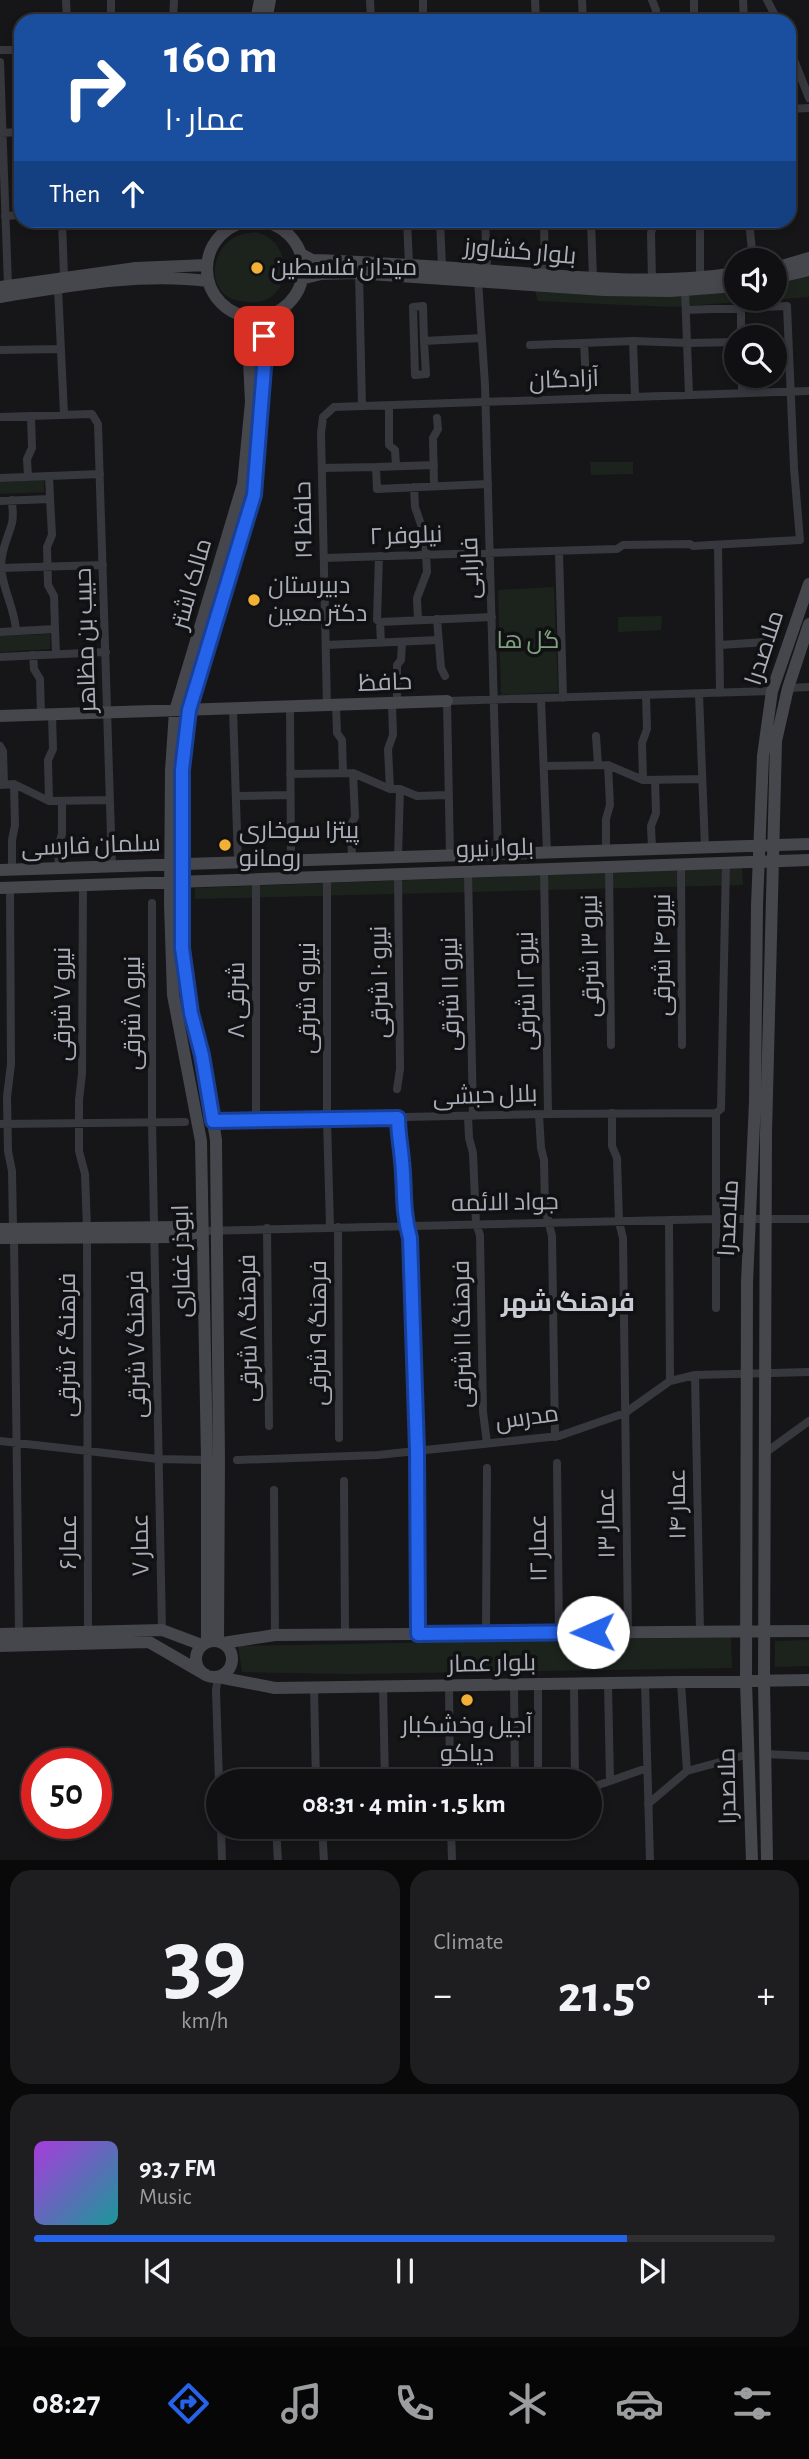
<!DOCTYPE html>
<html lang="en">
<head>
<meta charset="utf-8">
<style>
  :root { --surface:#101012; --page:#1e1e20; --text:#f1f3f6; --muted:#9c9d9f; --line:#303032; --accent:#2563eb }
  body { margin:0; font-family:"Alegreya Sans",Cairo,sans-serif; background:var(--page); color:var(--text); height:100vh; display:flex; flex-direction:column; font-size:26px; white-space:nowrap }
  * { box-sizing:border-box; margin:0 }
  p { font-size:23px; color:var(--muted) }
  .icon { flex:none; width:38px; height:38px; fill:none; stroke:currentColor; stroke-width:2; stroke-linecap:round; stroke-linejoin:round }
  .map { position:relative; height:1860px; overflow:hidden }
  .details { display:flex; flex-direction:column; gap:10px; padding:10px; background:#09090a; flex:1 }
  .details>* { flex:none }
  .banner { position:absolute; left:14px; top:14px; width:782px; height:214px; border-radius:21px; box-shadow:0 4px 10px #0003,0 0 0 2px var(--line); background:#1a4fa0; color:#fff; overflow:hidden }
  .buttons { position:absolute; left:724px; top:248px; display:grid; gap:14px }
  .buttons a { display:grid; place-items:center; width:63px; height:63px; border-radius:50%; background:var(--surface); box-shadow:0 4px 10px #0003,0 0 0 2px var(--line); font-size:35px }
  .speed { position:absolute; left:21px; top:1748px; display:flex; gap:14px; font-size:35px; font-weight:700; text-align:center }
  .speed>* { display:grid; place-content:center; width:91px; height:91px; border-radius:50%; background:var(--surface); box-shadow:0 4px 10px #0003,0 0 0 2px var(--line); line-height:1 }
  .speed .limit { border:10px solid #d22; background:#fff; color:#111 }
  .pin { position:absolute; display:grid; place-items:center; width:60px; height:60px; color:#fff; margin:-30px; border-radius:14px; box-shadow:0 4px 10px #0006 }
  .me { position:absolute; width:77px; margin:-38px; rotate:269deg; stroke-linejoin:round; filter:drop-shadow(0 0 5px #0008) }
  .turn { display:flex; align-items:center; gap:24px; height:147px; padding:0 35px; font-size:32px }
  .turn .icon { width:91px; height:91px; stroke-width:2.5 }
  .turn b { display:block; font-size:49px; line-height:60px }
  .then { display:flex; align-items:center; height:66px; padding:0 35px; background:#0003; gap:14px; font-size:26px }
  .big { font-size:52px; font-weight:700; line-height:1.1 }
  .details .widget { flex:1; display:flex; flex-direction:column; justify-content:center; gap:10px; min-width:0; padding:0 24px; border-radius:21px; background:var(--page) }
  .details .dial { align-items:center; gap:0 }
  .dial b { font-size:91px; line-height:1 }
  .song { display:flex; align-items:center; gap:21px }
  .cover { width:84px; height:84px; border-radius:10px; background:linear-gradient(135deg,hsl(280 70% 55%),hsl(180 70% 35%)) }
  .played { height:7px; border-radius:4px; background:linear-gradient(90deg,var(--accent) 80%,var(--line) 80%) }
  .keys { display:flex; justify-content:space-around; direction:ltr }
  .heat { display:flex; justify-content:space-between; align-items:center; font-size:38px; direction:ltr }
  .details .tiles { flex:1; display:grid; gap:10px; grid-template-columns:1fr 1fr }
  .widget:last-child { grid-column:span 2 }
  .trip { position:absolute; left:206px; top:1769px; width:396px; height:70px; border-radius:35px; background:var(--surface); box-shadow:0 4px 10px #0003,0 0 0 2px var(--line); font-weight:700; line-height:70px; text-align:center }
  .dock { display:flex; height:112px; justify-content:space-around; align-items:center; background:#060607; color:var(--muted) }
  .dock .icon { width:49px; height:49px }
  .dock .current { color:var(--accent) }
  .dock b { font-size:32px; color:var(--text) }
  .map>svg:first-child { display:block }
  .green { fill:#1c231d }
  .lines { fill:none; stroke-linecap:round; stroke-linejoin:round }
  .street { stroke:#37383d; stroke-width:8 }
  .secondary { stroke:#45474d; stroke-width:12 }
  .route-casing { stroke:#184099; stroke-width:18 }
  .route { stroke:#2563eb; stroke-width:12 }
  .poi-dot { fill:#f2b134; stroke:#111113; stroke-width:2.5 }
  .labels { text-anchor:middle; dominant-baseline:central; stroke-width:7; stroke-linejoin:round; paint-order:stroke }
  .street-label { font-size:24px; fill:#a8adb8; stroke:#111113 }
  .poi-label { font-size:24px; fill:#a8adb8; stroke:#111113; text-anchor:start }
  .park-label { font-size:24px; fill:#7fa381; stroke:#111113 }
  .neighbourhood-label { font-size:26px; font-weight:bold; fill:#c9ccd4; stroke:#111113 }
</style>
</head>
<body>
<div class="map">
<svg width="809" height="1861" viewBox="0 0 809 1861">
  <rect width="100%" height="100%" fill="#161618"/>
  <path class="green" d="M 256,232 C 298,243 292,307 248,302 C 238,301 230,300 223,293 C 207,276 216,247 235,237 C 240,234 250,233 256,232 Z
    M 809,277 L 809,297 L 672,307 L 538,301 L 535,291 L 737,286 L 737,299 L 775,299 L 775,283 Z
    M 590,462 L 633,462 L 633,474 L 591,475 Z
    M 44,480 L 44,492 L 0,494 L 0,482 Z
    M 554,587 L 558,692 L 501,695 L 498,590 Z
    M 662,616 L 661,630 L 618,632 L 618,617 Z
    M 50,634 L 50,649 L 0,652 L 0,636 Z
    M 742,868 L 743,885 L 195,899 L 195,888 Z
    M 731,1637 L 732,1668 L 350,1674 L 242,1672 L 238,1646 Z
    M 809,1640 L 809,1666 L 775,1667 L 775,1641 Z"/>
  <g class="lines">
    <path class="street" d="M 66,0 L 67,21
      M 111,0 L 111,21
      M 370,0 L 371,21
      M 423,0 L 423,21
      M 535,0 L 536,21
      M 582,0 L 583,21
      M 652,0 L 656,10 L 656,21
      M 694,0 L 694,21
      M 743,0 L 744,21
      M 767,0 L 778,21
      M 173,21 L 174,0
      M 789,47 L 809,98
      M 0,50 L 21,50
      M 0,62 L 8,286
      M 789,109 L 809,108
      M 0,133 L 21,132
      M 5,216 L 21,215
      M 62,220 L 64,277
      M 407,220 L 409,264
      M 440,220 L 442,267
      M 485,220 L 487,270
      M 544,220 L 545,279
      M 591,220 L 593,279
      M 749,220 L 753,261
      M 359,273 L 362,406
      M 700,279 L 700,220
      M 652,280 L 651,233 L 655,220
      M 478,281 L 485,385 L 498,854
      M 58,288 L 64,414
      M 685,290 L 689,395
      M 741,299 L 741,338
      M 424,341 L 426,374 L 415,375 L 413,307 L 423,306 L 424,341 L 482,338
      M 633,341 L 635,397
      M 584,343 L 587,399
      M 530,345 L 633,341 L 688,343 L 737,342
      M 0,350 L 61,349
      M 742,376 L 742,393
      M 389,406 L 389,445 L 395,450 L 396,466
      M 0,417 L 92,414 L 98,424 L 112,867
      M 434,465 L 376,467 L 377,489 L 488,484
      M 322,468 L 376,467
      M 28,477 L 27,459 L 32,448 L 31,416
      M 0,478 L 100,474
      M 434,486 L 433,438 L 438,429 L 437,418
      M 414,487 L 415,507 L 425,536 L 427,572 L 417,598 L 418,620
      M 50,499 L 52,535 L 47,547 L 48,585 L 54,596 L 55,629
      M 12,500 C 12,507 14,516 12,523 C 8,538 1,549 1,566 C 2,589 15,608 16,631
      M 0,501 L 50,499 L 49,476
      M 718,545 L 720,693
      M 559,551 L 563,698
      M 379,556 L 377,620 L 380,622 L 381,643
      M 324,558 L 617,549 L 623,545 L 690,544 L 693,546 L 800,540 L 794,468 L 787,306 L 686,310
      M 0,568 L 103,565
      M 437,619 L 441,668 L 445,676
      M 380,622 L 492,617
      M 0,632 L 55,629 L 56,654
      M 326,645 L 438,640
      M 720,645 L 766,642
      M 33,655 L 34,669 L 40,679 L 41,715
      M 0,657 L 106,652
      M 788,688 L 809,687
      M 699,694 L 705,848
      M 541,699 L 547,853
      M 397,703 L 397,665 L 401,660 L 402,642
      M 336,705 L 337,733 L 342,740 L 343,773
      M 327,706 L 321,433 L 323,417 L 334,407 L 809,391
      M 290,707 L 291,861
      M 233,709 L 238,863
      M 596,736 L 598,765
      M 0,746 L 3,751 L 4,784
      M 544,766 L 608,765 L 643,780 L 702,779
      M 290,774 L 353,773 L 390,789 L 400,789 L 417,796 L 448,795
      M 643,780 L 642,743 L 647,729 L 646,695
      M 0,785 L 14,784 L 49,801 L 110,800
      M 390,789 L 388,749 L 393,735 L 392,704
      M 236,796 L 290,795
      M 49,801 L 48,760 L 53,749 L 52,715
      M 652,849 L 651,826 L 656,813 L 655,780
      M 606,851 L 606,819 L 610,805 L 608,765
      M 450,856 L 447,701 L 772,691
      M 398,857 L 400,789
      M 352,859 L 351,825 L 355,817 L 353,773
      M 681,864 L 682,1045
      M 609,867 L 611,1045
      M 59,868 L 58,847 L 62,834 L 62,801
      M 544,868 L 548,1114
      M 12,870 L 12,840 L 15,825 L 14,784
      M 468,872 L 473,1116
      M 327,876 L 327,1119 L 330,1227
      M 83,885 L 82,1074 L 79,1100 L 79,1151 L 85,1174 L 87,1229
      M 10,888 L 11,1064 L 7,1097 L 8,1151 L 12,1171 L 13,1229
      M 152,903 L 152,1122 L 162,1630
      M 397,1089 L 400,1069 L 398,874
      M 612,1113 L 612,1146 L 617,1158 L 619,1222 L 623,1238 L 628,1632
      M 539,1115 L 541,1148 L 544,1160 L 545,1208 L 552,1236 L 555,1437
      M 468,1116 L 469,1138 L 473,1153 L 476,1224 L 480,1235 L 483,1412 L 487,1443
      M 398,1118 C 398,1132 401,1147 402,1161 C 405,1189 402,1210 410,1238 L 417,1450 L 418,1634
      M 256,1120 L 256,879
      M 213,1121 L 548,1114 L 716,1113
      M 0,1124 L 185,1122
      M 669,1221 L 670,1381
      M 338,1227 L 339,1438
      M 267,1228 L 269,1426
      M 202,1231 L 716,1219 L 809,1219
      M 14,1238 L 19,1634
      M 87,1238 L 88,1632
      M 716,1308 L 716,1113 L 721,1109 L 726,863
      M 695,1375 L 700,1631
      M 0,1441 L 158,1459 L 207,1460
      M 765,1453 L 809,1421
      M 237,1460 L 378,1455 L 559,1436 L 625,1413 L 670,1381 L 695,1375 L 809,1372
      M 557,1463 L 559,1633
      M 344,1481 L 345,1634
      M 274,1490 L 275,1635
      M 486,1633 L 487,1468
      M 218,1677 L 216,1690 L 219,1782
      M 645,1683 L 650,1861
      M 681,1683 L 687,1771 L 749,1754
      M 574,1684 L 575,1782
      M 608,1684 L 610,1781
      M 514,1685 L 515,1782
      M 538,1685 L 538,1782
      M 449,1686 L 450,1782
      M 383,1687 L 385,1782
      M 314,1688 L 316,1782
      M 764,1754 L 809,1756
      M 590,1788 L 647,1768
      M 648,1804 L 687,1771
      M 221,1827 L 222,1861
      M 276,1827 L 278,1861
      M 322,1827 L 324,1861
      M 451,1827 L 452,1861"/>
    <path class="secondary" d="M 256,21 L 260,0
      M 266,21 L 270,0
      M207 269a48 48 0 1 1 96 0a48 48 0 1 1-96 0Z
      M 301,254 L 312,260 C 378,262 443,267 509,272 C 587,278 659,285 737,273
      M 775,268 L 809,258
      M 775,278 L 809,270
      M 301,279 L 321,274 L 355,273 L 604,290 L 670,291 L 737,286
      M 0,287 L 136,268 L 207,265
      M 0,297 C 68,286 139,272 208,281
      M 0,716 L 447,701
      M 0,870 L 809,844
      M 0,888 L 809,860
      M 0,1229 L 180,1227 L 198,1231
      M 0,1238 L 180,1237 L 202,1231
      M 0,1634 L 162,1630 L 202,1645
      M196 1659a18 18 0 1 1 36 0a18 18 0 1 1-36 0Z
      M 218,1641 L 219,1460 L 216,1140 L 202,1055 L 191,1013 L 182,948 L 182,770 L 189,710 L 254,495 L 265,355 L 263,317
      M 207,1642 L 207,1460 L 201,1141 L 173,995 L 170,904 L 171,771 L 175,711 L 243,484 L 251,402 L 248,341 L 241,315
      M 223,1643 L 275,1635 L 809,1631
      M 0,1646 L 149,1642 L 206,1675
      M 218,1677 L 275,1688 L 809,1680
      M 752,1861 L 746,1682 L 747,1283 L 755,1101 L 757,905 L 763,756 L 772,691 L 809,584
      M 767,1861 L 764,1681 L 766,1133 L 776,741 L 788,688 L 809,624"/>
  </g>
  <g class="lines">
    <defs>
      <path id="route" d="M 264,336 L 265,355 L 254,495 L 189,710 L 182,770 L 182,948 L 191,1013 L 202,1055 L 213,1121 L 398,1118 C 398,1133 401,1147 402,1161 C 405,1188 402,1210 410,1238 L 417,1450 L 418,1634 L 593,1632"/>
    </defs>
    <use href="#route" class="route-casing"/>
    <use href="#route" class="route"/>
  </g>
  <g class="poi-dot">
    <circle cx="257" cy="268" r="7"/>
    <circle cx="254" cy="600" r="7"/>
    <circle cx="225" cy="845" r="7"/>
    <circle cx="467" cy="1700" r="7"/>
  </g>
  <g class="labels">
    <g class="street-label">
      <text transform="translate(520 252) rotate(5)">بلوار کشاورز</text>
      <text transform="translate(564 380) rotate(-2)">آزادگان</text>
      <text transform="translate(304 520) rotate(-91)">حافظ ۱۹</text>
      <text transform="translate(406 536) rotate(-2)">نیلوفر ۲</text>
      <text transform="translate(471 568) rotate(-92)">فارابی</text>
      <text transform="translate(192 584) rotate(-74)">مالک اشتر</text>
      <text transform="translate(86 640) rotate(-92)">حبیب بن مظاهر</text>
      <text transform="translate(765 648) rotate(-72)">ملاصدرا</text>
      <text transform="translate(385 683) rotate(-2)">حافظ</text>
      <text transform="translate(91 846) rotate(-2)">سلمان فارسی</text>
      <text transform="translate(495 849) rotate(-2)">بلوار نیرو</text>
      <text transform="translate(663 955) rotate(-90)">نیرو ۱۴ شرقی</text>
      <text transform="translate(591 956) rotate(-91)">نیرو ۱۳ شرقی</text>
      <text transform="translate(380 982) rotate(-91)">نیرو ۱۰ شرقی</text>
      <text transform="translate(527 991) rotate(-91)">نیرو ۱۲ شرقی</text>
      <text transform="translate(451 994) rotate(-91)">نیرو ۱۱ شرقی</text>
      <text transform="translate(308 998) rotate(-90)">نیرو ۹ شرقی</text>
      <text transform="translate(237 1000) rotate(-90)">۸ شرقی</text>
      <text transform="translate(63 1004) rotate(-90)">نیرو ۷ شرقی</text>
      <text transform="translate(133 1013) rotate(-90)">نیرو ۸ شرقی</text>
      <text transform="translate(485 1096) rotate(-2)">بلال حبشی</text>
      <text transform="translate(505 1203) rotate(-1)">جواد الائمه</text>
      <text transform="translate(729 1218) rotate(-87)">ملاصدرا</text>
      <text transform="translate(182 1261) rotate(-91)">ابوذر غفاری</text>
      <text transform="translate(249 1328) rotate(-91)">فرهنگ ۸ شرقی</text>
      <text transform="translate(319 1333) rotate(-90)">فرهنگ ۹ شرقی</text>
      <text transform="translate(463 1334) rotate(-91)">فرهنگ ۱۱ شرقی</text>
      <text transform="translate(137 1344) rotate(-91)">فرهنگ ۷ شرقی</text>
      <text transform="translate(68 1345) rotate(-90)">فرهنگ ۶ شرقی</text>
      <text transform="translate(527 1418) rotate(-8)">مدرس</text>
      <text transform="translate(678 1504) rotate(-91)">عمار ۱۴</text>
      <text transform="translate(607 1523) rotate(-91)">عمار ۱۳</text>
      <text transform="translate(69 1542) rotate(-90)">عمار۶</text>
      <text transform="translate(141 1545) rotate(-91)">عمار ۷</text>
      <text transform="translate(539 1548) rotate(-91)">عمار ۱۲</text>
      <text transform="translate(492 1664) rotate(-1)">بلوار عمار</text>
      <text transform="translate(728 1786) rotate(-91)">ملاصدرا</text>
    </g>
    <g class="poi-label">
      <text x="271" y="268">میدان فلسطین</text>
      <text x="268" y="586">دبیرستان<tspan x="268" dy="28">دکتر معین</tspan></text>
      <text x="239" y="831">پیتزا سوخاری<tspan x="239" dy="28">رومانو</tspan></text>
      <text x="467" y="1726" text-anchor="middle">آجیل وخشکبار<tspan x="467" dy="28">دیاکو</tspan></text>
    </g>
    <g class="park-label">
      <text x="528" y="641">گل ها</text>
    </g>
    <g class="neighbourhood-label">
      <text x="568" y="1303">فرهنگ شهر</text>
    </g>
  </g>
</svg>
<div class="buttons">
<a><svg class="icon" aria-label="sound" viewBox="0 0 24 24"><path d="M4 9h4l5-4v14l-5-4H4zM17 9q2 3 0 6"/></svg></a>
<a><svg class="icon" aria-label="search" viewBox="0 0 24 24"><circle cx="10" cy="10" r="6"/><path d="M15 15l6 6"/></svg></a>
</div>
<div class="speed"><div class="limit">50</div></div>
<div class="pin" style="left:264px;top:336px;background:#d93025"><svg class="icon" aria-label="arrive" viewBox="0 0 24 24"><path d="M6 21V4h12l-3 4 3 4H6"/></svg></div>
<svg class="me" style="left:593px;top:1632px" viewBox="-20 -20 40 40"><circle r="19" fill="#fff"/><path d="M0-13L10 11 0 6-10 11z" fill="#2563eb"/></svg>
<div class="trip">08:31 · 4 min · 1.5 km</div>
<div class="banner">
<div class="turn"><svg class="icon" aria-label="right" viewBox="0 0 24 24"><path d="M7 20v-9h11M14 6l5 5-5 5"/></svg><div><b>160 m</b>عمار ۱۰</div></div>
<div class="then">Then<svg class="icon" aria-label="ahead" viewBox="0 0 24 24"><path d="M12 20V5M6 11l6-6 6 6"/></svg></div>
</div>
</div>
<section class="details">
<div class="tiles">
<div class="widget dial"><b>39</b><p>km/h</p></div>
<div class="widget"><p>Climate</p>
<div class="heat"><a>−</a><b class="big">21.5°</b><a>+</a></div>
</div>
<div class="widget">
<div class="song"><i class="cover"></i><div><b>93.7 FM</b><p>Music</p></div></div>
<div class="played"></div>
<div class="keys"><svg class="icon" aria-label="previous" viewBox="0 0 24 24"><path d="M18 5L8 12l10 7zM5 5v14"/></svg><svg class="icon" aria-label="pause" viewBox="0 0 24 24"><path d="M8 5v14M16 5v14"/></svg><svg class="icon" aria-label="next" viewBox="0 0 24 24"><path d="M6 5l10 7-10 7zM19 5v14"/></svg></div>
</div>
</div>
</section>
<nav class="dock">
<b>08:27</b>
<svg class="icon current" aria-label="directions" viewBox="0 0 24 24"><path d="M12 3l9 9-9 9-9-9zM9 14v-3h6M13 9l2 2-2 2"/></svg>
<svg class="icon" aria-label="music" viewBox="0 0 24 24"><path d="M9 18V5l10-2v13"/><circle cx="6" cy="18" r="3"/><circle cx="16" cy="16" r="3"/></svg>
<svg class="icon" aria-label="phone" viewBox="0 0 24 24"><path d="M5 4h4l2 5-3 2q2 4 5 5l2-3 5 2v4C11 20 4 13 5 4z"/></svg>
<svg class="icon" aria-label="climate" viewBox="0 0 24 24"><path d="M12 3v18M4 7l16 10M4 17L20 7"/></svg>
<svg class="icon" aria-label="car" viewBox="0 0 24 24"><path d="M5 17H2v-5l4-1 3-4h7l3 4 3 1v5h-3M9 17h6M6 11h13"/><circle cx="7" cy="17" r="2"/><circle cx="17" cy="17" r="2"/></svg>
<svg class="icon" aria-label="filters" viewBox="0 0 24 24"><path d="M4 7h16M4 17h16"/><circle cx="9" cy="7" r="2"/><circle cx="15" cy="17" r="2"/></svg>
</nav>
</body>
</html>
